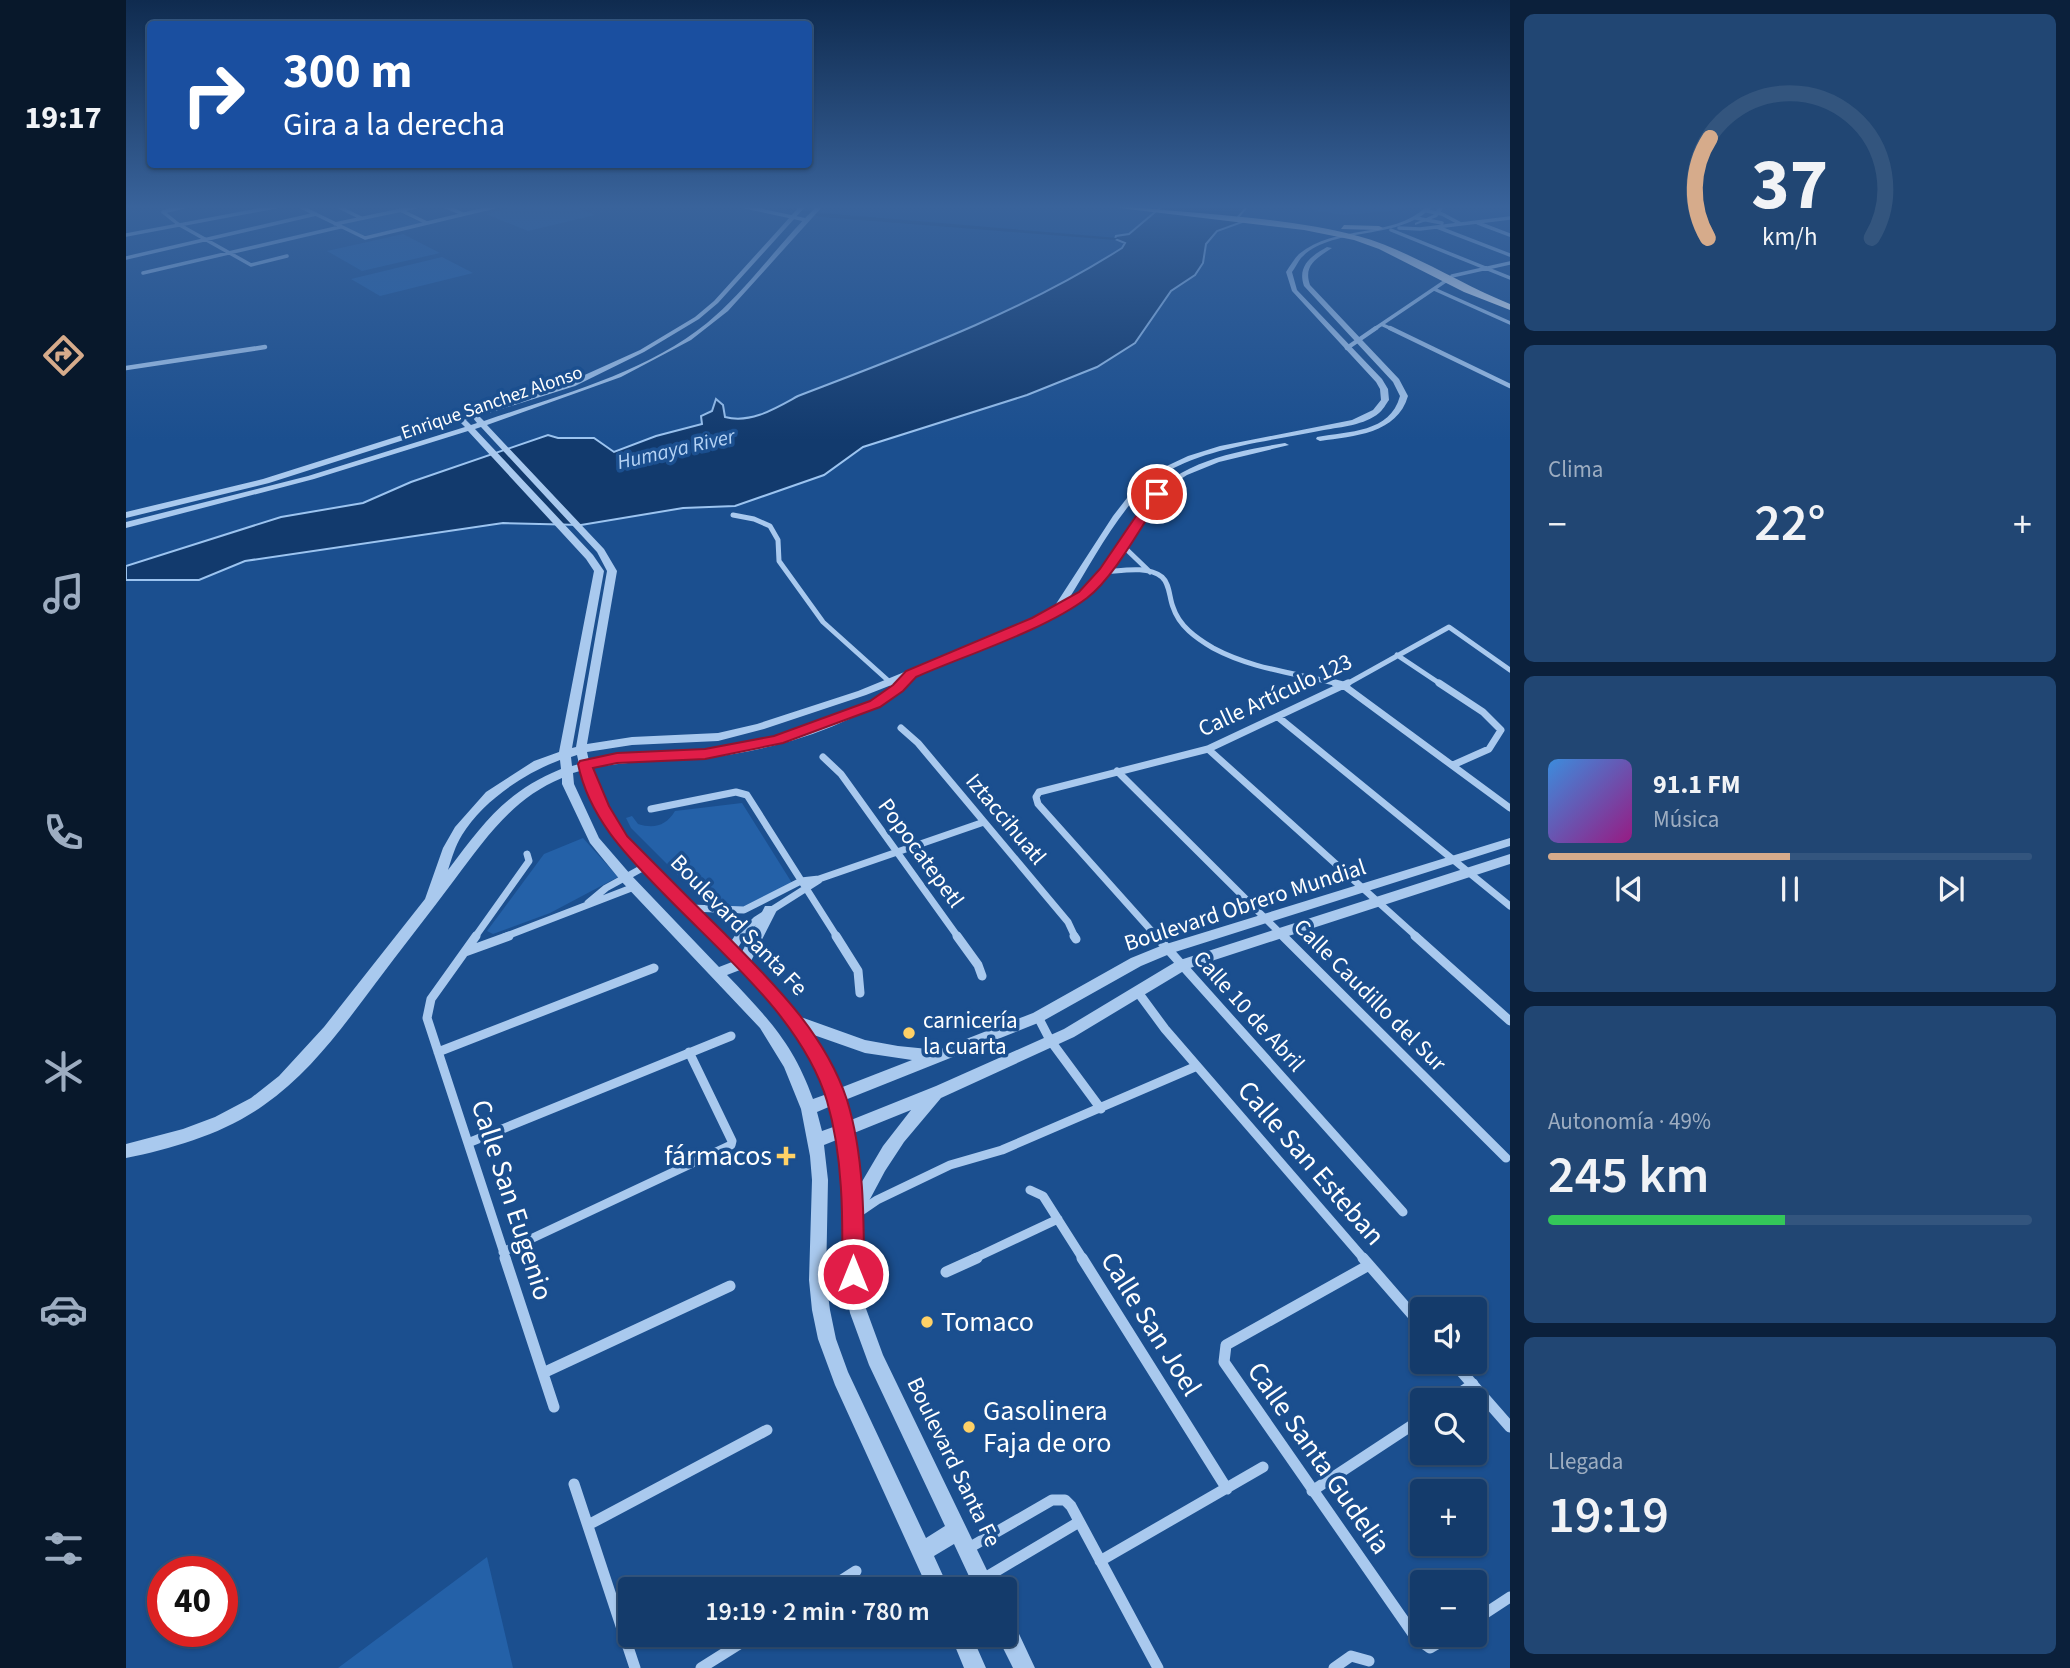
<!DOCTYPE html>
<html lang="es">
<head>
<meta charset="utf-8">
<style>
  :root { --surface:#143b6b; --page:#214673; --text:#f1f3f6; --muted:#9dadc1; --line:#33557e; --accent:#d6ab8b }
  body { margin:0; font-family:"Source Sans 3",sans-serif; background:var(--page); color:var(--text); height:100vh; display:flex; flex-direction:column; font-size:26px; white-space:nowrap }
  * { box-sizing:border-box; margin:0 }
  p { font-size:23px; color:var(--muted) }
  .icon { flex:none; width:38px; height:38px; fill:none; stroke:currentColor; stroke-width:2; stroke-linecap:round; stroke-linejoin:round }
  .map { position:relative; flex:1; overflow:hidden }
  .sheet { display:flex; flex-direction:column; gap:14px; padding:14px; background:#0b203b; width:560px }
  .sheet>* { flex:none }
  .guide { position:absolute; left:21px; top:21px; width:665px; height:147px; border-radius:7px; box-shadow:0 2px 5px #0004,0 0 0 2px var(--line); background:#1a4fa0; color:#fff; overflow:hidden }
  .controls { position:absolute; left:1284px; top:1297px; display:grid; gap:14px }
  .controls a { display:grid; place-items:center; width:77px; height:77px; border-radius:7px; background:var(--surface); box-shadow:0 2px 5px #0004,0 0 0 2px var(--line); font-size:35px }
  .speed { position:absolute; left:21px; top:1556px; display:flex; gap:14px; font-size:35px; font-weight:700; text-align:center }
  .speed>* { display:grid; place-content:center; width:91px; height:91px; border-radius:50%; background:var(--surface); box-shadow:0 2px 5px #0004,0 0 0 2px var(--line); line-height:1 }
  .speed .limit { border:10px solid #d22; background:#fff; color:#111 }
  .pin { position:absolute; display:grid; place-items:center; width:60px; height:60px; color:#fff; margin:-30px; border:4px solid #fff; border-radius:50%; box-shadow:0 2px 7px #0007 }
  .me { position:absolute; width:77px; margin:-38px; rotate:0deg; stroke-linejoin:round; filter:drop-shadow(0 0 5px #0008) }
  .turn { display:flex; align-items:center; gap:24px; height:147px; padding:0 21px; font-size:32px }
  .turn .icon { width:91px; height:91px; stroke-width:2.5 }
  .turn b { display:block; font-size:49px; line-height:60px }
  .big { font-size:52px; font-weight:600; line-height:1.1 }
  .sheet .widget { flex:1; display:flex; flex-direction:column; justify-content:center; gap:10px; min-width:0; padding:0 24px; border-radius:10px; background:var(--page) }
  .sheet .dial { align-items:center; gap:0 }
  .dial svg { height:182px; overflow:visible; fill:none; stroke:var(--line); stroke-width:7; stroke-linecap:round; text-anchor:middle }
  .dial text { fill:var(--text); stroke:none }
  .song { display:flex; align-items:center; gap:21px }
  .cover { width:84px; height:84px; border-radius:10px; background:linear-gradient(135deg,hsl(210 70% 55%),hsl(310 70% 35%)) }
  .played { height:7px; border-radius:4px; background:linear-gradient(90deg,var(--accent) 50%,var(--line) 50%) }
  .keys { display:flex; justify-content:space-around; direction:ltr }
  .heat { display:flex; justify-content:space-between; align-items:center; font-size:38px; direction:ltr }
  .charge { height:10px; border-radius:5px; background:linear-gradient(90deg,#34c759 49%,var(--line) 0) }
  .trip { position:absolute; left:492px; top:1577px; width:399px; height:70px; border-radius:7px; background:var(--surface); box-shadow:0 2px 5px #0004,0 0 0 2px var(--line); font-weight:600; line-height:70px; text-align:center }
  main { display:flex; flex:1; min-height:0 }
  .menu { display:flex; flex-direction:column; width:126px; justify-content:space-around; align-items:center; background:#08182b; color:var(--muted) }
  .menu .icon { width:49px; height:49px }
  .menu .current { color:var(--accent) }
  .menu b { font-size:32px; color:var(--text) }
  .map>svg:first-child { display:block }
  .green { fill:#2461a8 }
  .water { fill:#123a6d; stroke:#9cc4f0; stroke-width:2 }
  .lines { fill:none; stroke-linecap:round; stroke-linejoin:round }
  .canal { fill:#123a6d; fill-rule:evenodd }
  .minor-far5 { stroke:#a9c9ee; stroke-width:3.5 }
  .minor-far4 { stroke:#a9c9ee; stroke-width:4.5 }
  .minor-far3 { stroke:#a9c9ee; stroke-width:5 }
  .minor-far2 { stroke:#a9c9ee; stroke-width:7 }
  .minor-far1 { stroke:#a9c9ee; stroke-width:9 }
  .minor { stroke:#a9c9ee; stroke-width:11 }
  .tertiary { fill:#a9c9ee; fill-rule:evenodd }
  .primary { fill:#f0f6ff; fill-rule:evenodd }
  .route { fill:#e11d48; stroke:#92132f; stroke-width:2 }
  .poi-dot { fill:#ffd166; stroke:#1b4f8f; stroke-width:2.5 }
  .labels { text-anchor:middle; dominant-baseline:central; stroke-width:7; stroke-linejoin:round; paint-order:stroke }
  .far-street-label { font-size:19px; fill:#fff; stroke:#1b4f8f }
  .far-water-label { font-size:21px; font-style:italic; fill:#b5d3f5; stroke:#1b4f8f }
  .street-label { font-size:23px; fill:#fff; stroke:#1b4f8f }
  .poi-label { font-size:23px; fill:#fff; stroke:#1b4f8f; text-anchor:start }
  .near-poi-label { font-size:28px; fill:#fff; stroke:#1b4f8f; text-anchor:start }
  .near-street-label { font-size:28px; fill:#fff; stroke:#1b4f8f }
</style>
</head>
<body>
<main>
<nav class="menu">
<b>19:17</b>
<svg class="icon current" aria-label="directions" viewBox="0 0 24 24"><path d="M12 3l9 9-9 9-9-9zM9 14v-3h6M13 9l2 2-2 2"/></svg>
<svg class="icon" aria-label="music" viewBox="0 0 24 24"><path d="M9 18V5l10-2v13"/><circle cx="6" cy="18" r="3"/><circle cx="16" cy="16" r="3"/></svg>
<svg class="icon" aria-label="phone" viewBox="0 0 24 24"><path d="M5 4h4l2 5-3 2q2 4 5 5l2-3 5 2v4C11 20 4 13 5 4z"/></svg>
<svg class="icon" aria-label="climate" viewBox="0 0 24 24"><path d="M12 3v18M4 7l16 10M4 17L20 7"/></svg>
<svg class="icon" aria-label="car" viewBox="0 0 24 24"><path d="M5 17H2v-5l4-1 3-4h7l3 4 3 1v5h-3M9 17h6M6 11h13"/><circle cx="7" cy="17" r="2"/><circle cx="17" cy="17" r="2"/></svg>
<svg class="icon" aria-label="filters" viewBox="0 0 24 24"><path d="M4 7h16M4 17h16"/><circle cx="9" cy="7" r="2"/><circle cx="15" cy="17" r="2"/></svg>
</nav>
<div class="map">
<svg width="1384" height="1668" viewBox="0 0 1384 1668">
  <rect width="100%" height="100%" fill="#1b4f8f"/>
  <path class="green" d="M 391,207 L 448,207 L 469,215 L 402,231 L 360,214 Z
    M 1167,207 L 1277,207 L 1276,210 L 1218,215 Z
    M 270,211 L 296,223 L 238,236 L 214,224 Z
    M 277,234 L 314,253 L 236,271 L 201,251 Z
    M 316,257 L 347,273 L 254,296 L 225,279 Z
    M 616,803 L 666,883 L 619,908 L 602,909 L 581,904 L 505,828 L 500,818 L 506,816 L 512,824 C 528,829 540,826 549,811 Z
    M 457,838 L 492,877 L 424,913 L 367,934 L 361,931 L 418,854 Z
    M 361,1557 L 387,1668 L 212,1668 Z"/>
  <path class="water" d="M 1035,207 L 1121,207 L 1112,217 L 1116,222 L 1091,231 L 1080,244 L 1077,263 L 1069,275 L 1045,291 L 1009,343 L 971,367 L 901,395 L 737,447 L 698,475 L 609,506 L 557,508 L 455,525 L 377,523 L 119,561 L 73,580 L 0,580 L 0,566 L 155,517 L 237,503 L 285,482 L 422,435 L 432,438 L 468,438 L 488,452 L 530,436 L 576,424 L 575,416 L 586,411 L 590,399 L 597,405 L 599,417 C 625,424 650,408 672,396 C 784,353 894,313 996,248 L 999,243 L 989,239 L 990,236 L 1003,234 Z"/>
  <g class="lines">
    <path class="canal" d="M 647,207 L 696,213 L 992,238 L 989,240 L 696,217 Z"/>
    <path class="minor-far5" d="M 175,207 L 239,238 L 368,207
      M 213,207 L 235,218
      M 320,207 L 337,214
      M 620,207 L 680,220
      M 274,210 L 301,223
      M 1301,211 L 1316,214 L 1333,223
      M 37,212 L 52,224 L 125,265 L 161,256
      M 37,212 L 57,207
      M 1290,218 L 1316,223
      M 1352,223 L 1384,235
      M 209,224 L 290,207
      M 1311,227 L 1384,255
      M 1273,228 L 1294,229 L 1384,218
      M 1265,230 L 1384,278
      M 0,235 L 149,207
      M 0,258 L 190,214
      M 17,273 L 214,227
      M 1326,276 L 1384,263
      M 1308,289 L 1384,323
      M 1257,325 L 1268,330
      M 1247,330 L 1321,280"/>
    <path class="minor-far4" d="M 1264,328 L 1384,386
      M 1221,348 L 1250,328
      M 0,368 L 139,347"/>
    <path class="minor-far3" d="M 607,515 L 628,519 L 644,526 L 652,540 L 653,561 L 697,622 L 766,684
      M 997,546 L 1024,572
      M 978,572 C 995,571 1021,565 1036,577 C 1044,584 1043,597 1047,607 C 1053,626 1070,638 1087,648 C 1128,670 1172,673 1216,685
      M 1271,655 L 1316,685
      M 1219,685 L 1323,627 L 1384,670"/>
    <path class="minor-far2" d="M 1209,683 L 1217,685 L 1384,808
      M 1313,683 L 1357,712 L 1375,730 L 1363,749 L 1327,765
      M 1152,717 L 1384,906
      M 775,728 L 792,743 L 942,922 L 949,937
      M 1082,749 L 1291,937
      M 697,757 L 715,774 L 832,937
      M 991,771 L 1158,937
      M 525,809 L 610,792 L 621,795 L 711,937
      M 462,903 L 480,888 L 520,866
      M 564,908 L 618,910 L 675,881 L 693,879 L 858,822
      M 349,937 L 403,861 L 401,854
      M 378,937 L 508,887
      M 613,937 L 630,920 L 693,880
      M 1031,937 L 912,804 L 910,797 L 913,792 L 1082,749 L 1222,683"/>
    <path class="minor-far1" d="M 350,936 L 305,999 L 301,1018 L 380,1259
      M 710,936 L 732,971 L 734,993
      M 831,936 L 852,965 L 856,976
      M 948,936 L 950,939
      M 1030,936 L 1277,1212
      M 1157,936 L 1380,1158
      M 1289,936 L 1384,1021
      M 605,950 L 614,936
      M 339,952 L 383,936
      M 1011,991 L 1039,1029 L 1238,1259
      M 912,1017 L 924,1040 L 975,1109
      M 312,1052 L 528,968
      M 342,1143 L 605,1036
      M 904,1190 L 917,1196 L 957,1259
      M 732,1213 L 751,1200 L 824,1165 L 876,1150 L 1071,1066
      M 377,1252 L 605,1145 L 606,1141 L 563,1052
      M 847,1259 L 932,1219"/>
    <path class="minor" d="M 379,1258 L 428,1407
      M 956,1258 L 1101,1489
      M 1237,1258 L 1297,1327
      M 1243,1265 L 1100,1345 L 1098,1362 L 1290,1638 L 1304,1648 L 1328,1634
      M 820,1272 L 851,1258
      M 1327,1362 L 1384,1427
      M 417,1373 L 604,1286
      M 1323,1400 L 1347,1384
      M 448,1484 L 509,1668
      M 1186,1491 L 1297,1418
      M 462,1525 L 641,1430
      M 841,1549 L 926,1500 L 939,1500 L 945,1506 L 1032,1668
      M 974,1561 L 1137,1467
      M 857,1579 L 953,1522
      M 702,1589 L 730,1571
      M 1349,1620 L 1384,1597
      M 575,1668 L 629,1634
      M 1208,1668 L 1225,1656 L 1243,1661"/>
    <path class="tertiary" d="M 673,207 L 679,207 L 592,303 L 573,319 L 518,352 L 449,386 L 353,416 L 358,421 C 431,396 520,373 581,323 C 622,289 652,244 690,207 L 696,207 L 602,311 L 565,340 L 495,377 L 361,425 L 478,549 L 491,571 L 461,744 L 506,737 L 592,733 L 631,724 L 732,691 L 908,619 L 928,607 L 987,516 L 1008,489 L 1028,472 L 1062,456 L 1094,446 L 1226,420 L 1247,410 L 1255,400 L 1254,389 L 1250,382 L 1166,291 L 1160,272 C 1164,266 1168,259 1173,254 C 1209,224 1266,239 1300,207 L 1306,207 C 1272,242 1207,225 1175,258 C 1172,262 1169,268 1166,272 L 1171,290 L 1256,379 L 1262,389 L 1263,400 C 1260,404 1257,410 1253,413 C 1239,425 1215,427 1198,430 C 1146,441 1078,447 1034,476 C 997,500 966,563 942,600 C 975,577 990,545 1012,512 C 1045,463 1105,452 1159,443 L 1163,445 L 1093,462 L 1061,475 L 1047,484 L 1029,501 L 989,565 L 975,582 L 958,598 L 914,623 L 787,676 L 786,679 C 730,727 650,750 578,758 C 540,761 503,761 465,768 L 468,779 L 500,837 L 615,954 L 639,906 L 649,906 L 651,910 L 624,963 L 654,993 L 672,1016 L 739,1040 L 772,1046 L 812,1050 L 907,1013 L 1005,958 L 1037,945 L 1384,838 L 1384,846 L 1046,953 L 1015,966 L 917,1021 L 719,1100 L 725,1120 L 810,1086 L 938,1029 L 1051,961 L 1384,854 L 1384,864 L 1061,969 L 948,1037 L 815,1098 L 778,1142 L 759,1171 L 735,1216 L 736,1277 L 739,1306 L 757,1355 L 870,1589 L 849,1589 L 828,1544 L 808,1556 L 823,1589 L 802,1589 L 709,1385 L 692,1339 L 686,1310 L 683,1280 L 686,1180 L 684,1156 L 675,1109 L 658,1067 L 634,1028 L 495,881 L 464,843 L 436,784 L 436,778 C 387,798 360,838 329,879 C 303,914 275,949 249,984 C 216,1028 183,1074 138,1105 C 97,1134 48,1148 0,1158 L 0,1144 L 57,1129 L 89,1117 L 125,1098 L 153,1076 L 198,1027 L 299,899 L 317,848 L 329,827 L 360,792 L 408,761 L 433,752 L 468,571 L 460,559 L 342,431 L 188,479 L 0,528 L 0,522 L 182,476 L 339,427 L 334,422 L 143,483 L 0,518 L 0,512 L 137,479 L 443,382 L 514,350 L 569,317 L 588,301 ZM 347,418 L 351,423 L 345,425 L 340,420 ZM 355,427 L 471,552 L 481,571 L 450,747 L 446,748 L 478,571 L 467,555 L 349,429 ZM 768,684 C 723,722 635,745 576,750 C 538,754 501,754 463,761 L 461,752 L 506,745 L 592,741 L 638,729 L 740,695 ZM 451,755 L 453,764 L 446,766 L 445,757 ZM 434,760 L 435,769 C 379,792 357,824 322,870 C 326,858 329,846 336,835 C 357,801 397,774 434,760 ZM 454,771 L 456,779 L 491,843 L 606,962 L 593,967 L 505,875 L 473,838 L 448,784 L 447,773 ZM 614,970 C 650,1007 681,1045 701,1094 L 687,1099 C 667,1043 641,1017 601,975 ZM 685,1034 L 739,1053 L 786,1060 L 714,1088 ZM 705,1106 L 710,1126 L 696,1131 L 691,1112 ZM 785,1110 L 757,1146 L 734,1185 L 728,1133 ZM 713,1139 L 718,1198 L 719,1287 L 724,1313 L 743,1365 L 819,1526 L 800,1538 L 722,1372 L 710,1339 L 704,1310 L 700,1280 L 702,1180 L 698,1145 Z
      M 1313,207 L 1318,207 L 1311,217 L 1289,225 L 1289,223 L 1307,215 Z
      M 1201,247 L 1206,248 C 1191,258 1177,265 1184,285 L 1273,379 L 1282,396 C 1271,434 1228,436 1194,441 L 1190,439 L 1191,437 C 1223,431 1264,433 1274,396 L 1267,382 L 1178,286 C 1171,266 1185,256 1201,247 Z
      M 878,1617 L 886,1619 L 909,1668 L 887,1668 L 870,1634 L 878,1634 Z
      M 824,1634 L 845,1634 L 860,1668 L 838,1668 Z"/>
    <path class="primary" d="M 985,207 L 1007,207 C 1081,215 1160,217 1232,236 C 1281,249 1334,284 1384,304 L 1384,310 L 1338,292 L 1253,249 L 1228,240 L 1178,230 Z
      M 1218,225 L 1253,226 L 1257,228 L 1253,230 L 1215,229 Z"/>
  </g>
  <linearGradient id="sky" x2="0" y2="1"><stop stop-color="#0f2b4f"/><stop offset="0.47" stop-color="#39639b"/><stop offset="1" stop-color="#39639b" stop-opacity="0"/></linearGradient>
  <rect width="1384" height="440" fill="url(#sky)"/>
  <path class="route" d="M 1027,491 L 1037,494 C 1017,523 988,578 961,598 C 919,630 840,655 790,677 L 777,691 L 754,707 L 657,743 L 579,759 L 491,763 L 467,768 L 483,806 L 501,836 C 534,869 566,902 599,934 C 647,983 699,1033 721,1100 C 738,1155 738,1217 738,1274 L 735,1282 L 727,1285 L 719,1282 L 716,1274 C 717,1217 717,1156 701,1101 C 677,1020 595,953 538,894 C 501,856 463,818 452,764 L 454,761 L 491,753 L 579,749 L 648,736 L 744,701 L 767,685 L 780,671 L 906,618 L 953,592 L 974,569 Z"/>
  <g class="poi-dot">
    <circle cx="783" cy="1033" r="7"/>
    <path d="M656.5 1145.5h7v7h7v7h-7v7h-7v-7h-7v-7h7z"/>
    <circle cx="801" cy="1322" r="7"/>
    <circle cx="843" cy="1427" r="7"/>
  </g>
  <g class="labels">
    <g class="far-street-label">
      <text transform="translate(366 403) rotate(-19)">Enrique Sanchez Alonso</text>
    </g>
    <g class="far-water-label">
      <text transform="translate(550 449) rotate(-13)">Humaya River</text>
    </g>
    <g class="street-label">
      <text transform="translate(1149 695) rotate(-25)">Calle Artículo 123</text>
      <text transform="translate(880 819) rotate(50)">Iztaccihuatl</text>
      <text transform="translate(795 853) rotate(54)">Popocatepetl</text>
      <text transform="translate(1119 905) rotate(-18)">Boulevard Obrero Mundial</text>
      <text transform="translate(613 925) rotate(46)">Boulevard Santa Fe</text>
      <text transform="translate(1244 995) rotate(45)">Calle Caudillo del Sur</text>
      <text transform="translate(1123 1011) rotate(48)">Calle 10 de Abril</text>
      <text transform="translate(828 1462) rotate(64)">Boulevard Santa Fe</text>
    </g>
    <g class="poi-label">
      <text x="797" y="1020">carnicería<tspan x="797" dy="26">la cuarta</tspan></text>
    </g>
    <g class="near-poi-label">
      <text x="646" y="1156" text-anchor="end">fármacos</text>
      <text x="815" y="1322">Tomaco</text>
      <text x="857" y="1411">Gasolinera<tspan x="857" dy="32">Faja de oro</tspan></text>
    </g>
    <g class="near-street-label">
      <text transform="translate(1185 1163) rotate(49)">Calle San Esteban</text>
      <text transform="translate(386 1200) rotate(72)">Calle San Eugenio</text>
      <text transform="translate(1025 1324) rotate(58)">Calle San Joel</text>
      <text transform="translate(1193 1458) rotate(55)">Calle Santa Gudelia</text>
    </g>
  </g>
</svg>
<div class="controls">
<a><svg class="icon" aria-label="sound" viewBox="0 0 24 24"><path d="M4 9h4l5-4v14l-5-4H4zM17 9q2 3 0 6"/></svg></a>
<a><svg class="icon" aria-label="search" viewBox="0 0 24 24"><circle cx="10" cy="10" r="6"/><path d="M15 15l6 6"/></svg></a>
<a>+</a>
<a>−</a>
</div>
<div class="speed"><div class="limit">40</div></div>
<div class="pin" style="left:1031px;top:494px;background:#d93025"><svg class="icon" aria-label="arrive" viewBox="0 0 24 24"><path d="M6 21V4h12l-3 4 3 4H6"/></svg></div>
<svg class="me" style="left:727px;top:1274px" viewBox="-20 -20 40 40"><circle r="17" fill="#e11d48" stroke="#fff" stroke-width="3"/><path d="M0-11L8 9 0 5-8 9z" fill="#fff"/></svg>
<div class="trip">19:19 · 2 min · 780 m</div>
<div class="guide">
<div class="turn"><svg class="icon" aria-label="right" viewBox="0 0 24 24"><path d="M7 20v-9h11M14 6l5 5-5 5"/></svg><div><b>300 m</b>Gira a la derecha</div></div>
</div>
</div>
<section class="sheet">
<div class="widget dial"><svg viewBox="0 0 100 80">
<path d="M14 69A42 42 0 1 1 86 69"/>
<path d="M14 69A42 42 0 0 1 15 25" stroke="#d6ab8b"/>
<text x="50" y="56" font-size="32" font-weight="700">37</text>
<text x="50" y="72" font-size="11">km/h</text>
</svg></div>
<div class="widget"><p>Clima</p>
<div class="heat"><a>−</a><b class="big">22°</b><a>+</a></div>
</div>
<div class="widget">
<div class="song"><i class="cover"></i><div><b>91.1 FM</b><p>Música</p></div></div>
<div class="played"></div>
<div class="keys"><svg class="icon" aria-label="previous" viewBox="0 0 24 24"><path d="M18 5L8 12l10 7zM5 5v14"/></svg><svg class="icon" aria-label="pause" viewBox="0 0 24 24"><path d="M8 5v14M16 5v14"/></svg><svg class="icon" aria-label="next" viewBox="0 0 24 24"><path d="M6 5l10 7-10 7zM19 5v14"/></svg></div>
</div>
<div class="widget"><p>Autonomía · 49%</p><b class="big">245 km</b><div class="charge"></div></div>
<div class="widget"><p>Llegada</p><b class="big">19:19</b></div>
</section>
</main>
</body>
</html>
